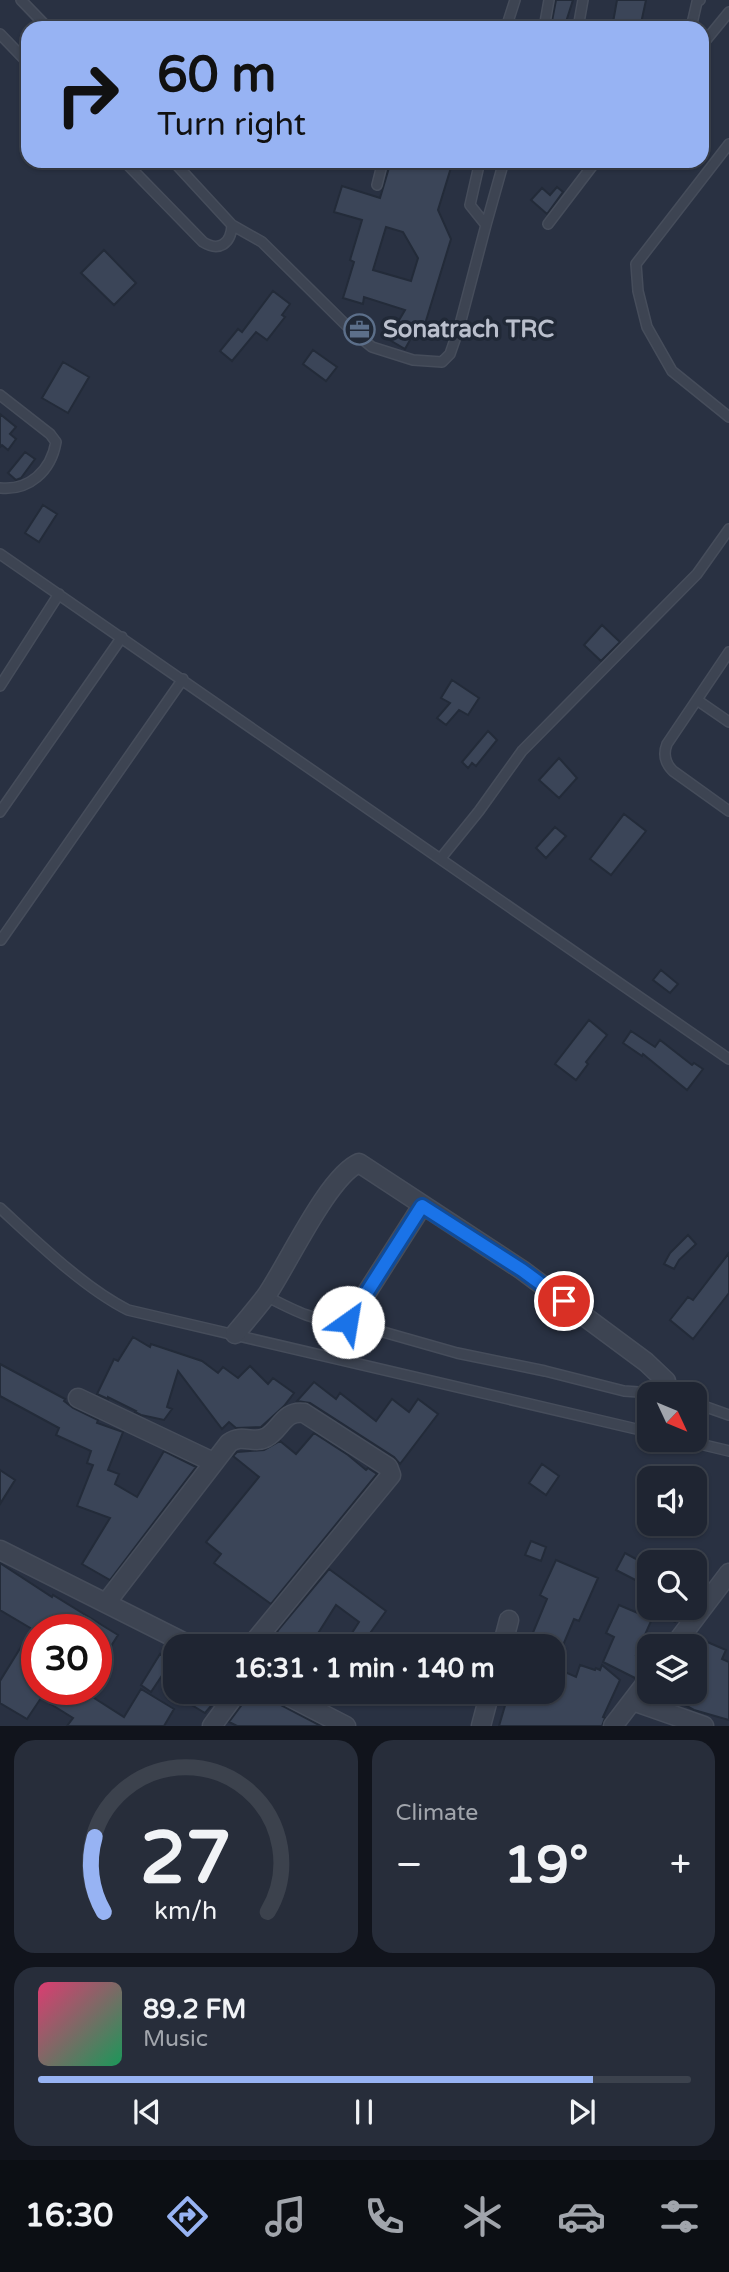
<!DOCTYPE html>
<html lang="en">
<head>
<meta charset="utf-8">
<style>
  :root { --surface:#1f2532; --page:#272d3a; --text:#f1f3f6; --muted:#a1a5ac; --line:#3c424d; --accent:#97b3f3 }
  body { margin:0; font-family:"Varela Round",sans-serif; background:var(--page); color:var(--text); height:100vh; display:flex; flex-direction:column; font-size:26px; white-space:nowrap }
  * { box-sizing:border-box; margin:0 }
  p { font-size:23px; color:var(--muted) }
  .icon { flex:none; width:38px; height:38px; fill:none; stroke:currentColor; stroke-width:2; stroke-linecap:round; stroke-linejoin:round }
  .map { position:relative; height:1726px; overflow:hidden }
  .side { display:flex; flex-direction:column; gap:14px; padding:14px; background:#11141c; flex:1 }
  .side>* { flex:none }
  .hud { position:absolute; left:21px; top:21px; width:688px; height:147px; border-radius:21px; box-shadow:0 2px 5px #0004,0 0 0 2px var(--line); background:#97b3f3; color:#111; overflow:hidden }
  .needle { width:46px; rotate:134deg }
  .fabs { position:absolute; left:637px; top:1382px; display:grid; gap:14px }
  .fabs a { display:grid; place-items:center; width:70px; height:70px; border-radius:14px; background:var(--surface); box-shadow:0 2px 5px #0004,0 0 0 2px var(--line); font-size:35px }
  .speed { position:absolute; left:21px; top:1614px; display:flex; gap:14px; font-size:35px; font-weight:700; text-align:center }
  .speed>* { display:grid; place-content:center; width:91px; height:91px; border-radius:50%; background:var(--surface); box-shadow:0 2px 5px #0004,0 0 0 2px var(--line); line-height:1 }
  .speed .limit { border:10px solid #d22; background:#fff; color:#111 }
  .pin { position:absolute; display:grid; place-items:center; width:60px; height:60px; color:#fff; margin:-30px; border:4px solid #fff; border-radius:50%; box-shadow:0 2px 7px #0007 }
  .me { position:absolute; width:77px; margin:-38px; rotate:32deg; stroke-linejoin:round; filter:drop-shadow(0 0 5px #0008) }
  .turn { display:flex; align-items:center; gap:24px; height:147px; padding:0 21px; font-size:32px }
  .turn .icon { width:91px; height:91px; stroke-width:2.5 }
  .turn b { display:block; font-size:49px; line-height:60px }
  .big { font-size:52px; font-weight:800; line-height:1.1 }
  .side .tile { flex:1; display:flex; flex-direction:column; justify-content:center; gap:10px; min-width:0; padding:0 24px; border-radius:21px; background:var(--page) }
  .side .dial { align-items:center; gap:0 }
  .dial svg { height:182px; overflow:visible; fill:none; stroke:var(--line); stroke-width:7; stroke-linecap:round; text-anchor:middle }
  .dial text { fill:var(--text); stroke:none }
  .song { display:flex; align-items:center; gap:21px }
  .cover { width:84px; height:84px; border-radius:10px; background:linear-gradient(135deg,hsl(340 70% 55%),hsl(150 70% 35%)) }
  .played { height:7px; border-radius:4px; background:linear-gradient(90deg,var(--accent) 85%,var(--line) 85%) }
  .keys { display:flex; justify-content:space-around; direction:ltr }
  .heat { display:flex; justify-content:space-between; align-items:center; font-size:38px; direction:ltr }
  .side .tiles { flex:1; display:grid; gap:14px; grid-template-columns:1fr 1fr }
  .tile:last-child { grid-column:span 2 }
  .trip { position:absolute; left:163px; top:1634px; width:402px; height:70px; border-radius:21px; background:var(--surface); box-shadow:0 2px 5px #0004,0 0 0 2px var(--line); font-weight:800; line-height:70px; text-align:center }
  .tabs { display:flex; height:112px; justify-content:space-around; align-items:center; background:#0c0f14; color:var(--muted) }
  .tabs .icon { width:49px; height:49px }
  .tabs .on { color:var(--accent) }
  .tabs b { font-size:32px; color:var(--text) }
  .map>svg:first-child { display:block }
  .building { fill:#3b4558; stroke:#232b39; stroke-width:2; fill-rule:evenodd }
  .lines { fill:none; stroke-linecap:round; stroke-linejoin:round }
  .lane-casing { stroke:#464d5b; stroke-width:12 }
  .street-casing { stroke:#464d5b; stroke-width:21 }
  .lane { stroke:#3d4452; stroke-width:9 }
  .street { stroke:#3d4452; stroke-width:18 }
  .route-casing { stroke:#114b97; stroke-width:18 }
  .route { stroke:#1a73e8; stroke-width:12 }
  .labels { text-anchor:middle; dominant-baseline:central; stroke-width:7; stroke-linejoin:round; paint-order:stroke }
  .poi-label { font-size:24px; font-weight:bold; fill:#babfcc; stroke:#212937; text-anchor:start }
</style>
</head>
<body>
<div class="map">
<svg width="729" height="1726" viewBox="0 0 729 1726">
  <rect width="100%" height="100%" fill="#293142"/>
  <path class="building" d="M 556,0 L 573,0 L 565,25 L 552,21 Z
    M 617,0 L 646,0 L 640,28 L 612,28 Z
    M 391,161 L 453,161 L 438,210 L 451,239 L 425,324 L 420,322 L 405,349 L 388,339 L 405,310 L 364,297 L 363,304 L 343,298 L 354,262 L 350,260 L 362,220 L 334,212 L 342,186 L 380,198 ZM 386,227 L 403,232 L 418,258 L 411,281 L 373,270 Z
    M 557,187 L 563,192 L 547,214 L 531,200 L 542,188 L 550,195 Z
    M 104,250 L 136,283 L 114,305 L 81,273 Z
    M 273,291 L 290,304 L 282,315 L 285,317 L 267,340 L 256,332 L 232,361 L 220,351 L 238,329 L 242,332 Z
    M 313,350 L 337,367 L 326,381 L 303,364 Z
    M 63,362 L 89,377 L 68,413 L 42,398 Z
    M 0,414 L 16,427 L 10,434 L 16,439 L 8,450 L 2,445 L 0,447 Z
    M 25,452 L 35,459 L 21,478 L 16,480 L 8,473 Z
    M 43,505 L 57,514 L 39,542 L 25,533 Z
    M 602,625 L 620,642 L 601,661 L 584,645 Z
    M 452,680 L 479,698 L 468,715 L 459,710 L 446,725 L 437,718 L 450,703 L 441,698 Z
    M 488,731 L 497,740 L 476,766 L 472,763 L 468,768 L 462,762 Z
    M 559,758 L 577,778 L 559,798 L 539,780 Z
    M 624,814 L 646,831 L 611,875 L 590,859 Z
    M 555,827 L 566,836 L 546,858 L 536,848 Z
    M 661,970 L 678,984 L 670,993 L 653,980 Z
    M 589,1020 L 607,1035 L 586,1062 L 588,1064 L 576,1080 L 555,1064 Z
    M 631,1031 L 655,1047 L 660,1040 L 692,1065 L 694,1063 L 703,1069 L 687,1090 L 643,1054 L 642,1056 L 623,1043 Z
    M 688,1235 L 696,1244 L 679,1260 L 674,1269 L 664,1264 L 670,1253 Z
    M 729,1253 L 729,1293 L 693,1339 L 670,1320 L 688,1297 L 693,1300 Z
    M 133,1337 L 150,1347 L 151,1344 L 202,1361 L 218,1373 L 223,1367 L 238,1378 L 250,1366 L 268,1384 L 273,1378 L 294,1393 L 284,1406 L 261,1427 L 236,1428 L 229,1422 L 222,1429 L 178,1371 L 167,1407 L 172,1409 L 164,1420 L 141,1415 L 135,1412 L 136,1411 L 108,1397 L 108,1399 L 97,1394 L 114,1359 L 118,1361 Z
    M 0,1364 L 65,1399 L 64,1401 L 73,1408 L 98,1420 L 97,1423 L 123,1432 L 108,1470 L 119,1474 L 115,1484 L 137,1497 L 164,1451 L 196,1467 L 110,1580 L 82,1564 L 110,1518 L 77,1506 L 93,1465 L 87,1463 L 91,1451 L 56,1435 L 59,1428 L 0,1396 Z
    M 314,1382 L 336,1399 L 340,1393 L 376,1421 L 392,1399 L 409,1412 L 418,1399 L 438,1414 L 400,1464 L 394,1457 L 310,1403 L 297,1401 Z
    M 314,1433 L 348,1455 L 366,1470 L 368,1468 L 377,1474 L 271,1604 L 214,1563 L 221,1554 L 206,1542 L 259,1477 L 233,1456 L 237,1452 L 264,1450 L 280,1441 L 296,1454 Z
    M 542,1464 L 559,1476 L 546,1495 L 529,1483 Z
    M 0,1470 L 15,1480 L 0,1504 Z
    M 531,1541 L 546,1547 L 541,1561 L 525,1555 Z
    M 625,1553 L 649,1566 L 649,1587 L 616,1570 Z
    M 556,1560 L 598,1578 L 579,1621 L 574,1619 L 553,1669 L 553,1647 L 527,1647 L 547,1599 L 540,1595 Z
    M 0,1563 L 52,1597 L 53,1595 L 118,1635 L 96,1670 L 96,1629 L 37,1629 L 37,1689 L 80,1689 L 124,1717 L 141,1689 L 174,1709 L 164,1726 L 67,1726 L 73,1718 L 41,1698 L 27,1719 L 0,1703 L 0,1681 L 32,1629 L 0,1610 Z
    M 329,1569 L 386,1611 L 360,1647 L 343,1647 L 359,1622 L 336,1605 L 317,1635 L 336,1647 L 268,1647 L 279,1629 Z
    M 619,1605 L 640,1614 L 643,1608 L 682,1608 L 675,1622 L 655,1612 L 636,1655 L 649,1661 L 649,1664 L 635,1678 L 603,1662 L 614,1637 L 606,1633 Z
    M 705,1641 L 726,1650 L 722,1659 L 729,1662 L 729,1720 L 694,1710 L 661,1692 L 695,1692 L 695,1662 Z
    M 160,1654 L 171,1662 L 151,1692 L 141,1685 Z
    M 580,1665 L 595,1670 L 596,1668 L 600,1670 L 602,1665 L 620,1680 L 603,1717 L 605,1718 L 602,1726 L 499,1726 L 509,1692 L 524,1692 L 550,1699 L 565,1672 L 576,1677 Z
    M 170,1692 L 223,1692 L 205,1713 Z
    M 248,1692 L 269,1692 L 275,1702 L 321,1726 L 237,1726 L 229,1722 L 246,1699 Z"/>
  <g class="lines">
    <defs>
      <path id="lane" d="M 21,0 L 48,28
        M 506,28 L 515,0
        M 544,28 L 549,0
        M 578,28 L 583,0
        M 691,28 L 697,2 L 700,0
        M 0,34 L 28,63
        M 702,45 L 729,12
        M 729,144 L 636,264 L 638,291 L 647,327 L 672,371 L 729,417
        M 124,161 L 203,242 C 219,252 231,244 232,225 L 173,161
        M 377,185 L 383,161
        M 548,224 L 596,161
        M 232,225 L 262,242 L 352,331 L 372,347 L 413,360 L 442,362 L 450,354 L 459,328 L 486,225 L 470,205 L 480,161
        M 486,225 L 504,161
        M 0,395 L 50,434 L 56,442 C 51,471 29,491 0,488
        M 0,554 L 729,1059
        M 729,652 L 667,744 C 663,754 665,763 673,771 L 729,811
        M 0,686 L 59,594
        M 697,700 L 729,722
        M 0,812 L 122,637
        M 441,858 L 479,811 L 522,751 L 697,574 L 729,529
        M 1,940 L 183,679
        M 0,1208 C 36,1241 84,1288 128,1310 L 649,1432
        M 266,1296 C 291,1309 319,1324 348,1322 L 457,1353 L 545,1371 L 624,1391 L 668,1394
        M 695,1403 L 729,1415
        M 683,1440 L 729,1451"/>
      <path id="street" d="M 348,1322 L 422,1206
        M 235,1334 C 245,1322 256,1309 266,1296 C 287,1266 328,1176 359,1163 L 522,1270 L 646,1362 L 666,1381 L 666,1393
        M 78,1398 L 213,1462
        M 0,1550 L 193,1647
        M 106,1603 L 229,1443 C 243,1433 254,1445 267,1437 C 281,1429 284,1410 304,1413 L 388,1467 L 391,1475 L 250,1647
        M 502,1647 L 509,1620
        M 673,1647 L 729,1573
        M 280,1692 L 346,1726
        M 633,1701 L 704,1726
        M 212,1726 L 237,1692
        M 481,1726 L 490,1692
        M 613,1726 L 649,1679"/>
    </defs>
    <use href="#lane" class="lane-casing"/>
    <use href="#street" class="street-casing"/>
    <use href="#lane" class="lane"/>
    <use href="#street" class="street"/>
  </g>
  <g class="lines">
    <defs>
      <path id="route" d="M 348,1322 L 422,1206 L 522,1270 L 564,1301"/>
    </defs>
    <use href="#route" class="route-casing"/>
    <use href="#route" class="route"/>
  </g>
  <defs>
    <symbol id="office-ring" viewBox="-11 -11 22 22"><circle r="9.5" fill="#212937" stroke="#5c6f8a" stroke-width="1.5"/><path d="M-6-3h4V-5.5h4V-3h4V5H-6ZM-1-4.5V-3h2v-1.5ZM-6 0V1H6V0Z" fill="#5c6f8a"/></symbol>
  </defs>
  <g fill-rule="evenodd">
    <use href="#office-ring" x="342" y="312" width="35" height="35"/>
  </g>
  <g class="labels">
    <g class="poi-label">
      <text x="383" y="329">Sonatrach TRC</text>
    </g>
  </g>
</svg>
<div class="fabs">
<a><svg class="needle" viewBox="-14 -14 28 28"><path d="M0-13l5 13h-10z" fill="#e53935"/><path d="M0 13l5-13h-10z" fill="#a1a5ac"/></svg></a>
<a><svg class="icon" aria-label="sound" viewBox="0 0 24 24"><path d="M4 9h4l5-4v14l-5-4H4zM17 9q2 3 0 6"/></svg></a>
<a><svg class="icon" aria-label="search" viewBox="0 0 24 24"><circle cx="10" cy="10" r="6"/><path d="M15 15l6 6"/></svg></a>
<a><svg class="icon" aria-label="layers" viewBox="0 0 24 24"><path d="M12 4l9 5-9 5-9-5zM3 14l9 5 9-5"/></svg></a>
</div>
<div class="speed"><div class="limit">30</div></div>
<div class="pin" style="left:564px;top:1301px;background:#d93025"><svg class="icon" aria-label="arrive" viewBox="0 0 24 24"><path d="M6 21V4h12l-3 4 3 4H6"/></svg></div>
<svg class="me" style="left:348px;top:1322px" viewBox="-20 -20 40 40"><circle r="19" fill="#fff"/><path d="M0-13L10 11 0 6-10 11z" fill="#1a73e8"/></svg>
<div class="trip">16:31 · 1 min · 140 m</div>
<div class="hud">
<div class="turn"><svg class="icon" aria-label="right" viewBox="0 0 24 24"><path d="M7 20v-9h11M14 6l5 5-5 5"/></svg><div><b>60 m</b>Turn right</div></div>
</div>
</div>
<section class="side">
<div class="tiles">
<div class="tile dial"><svg viewBox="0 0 100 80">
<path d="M14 69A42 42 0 1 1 86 69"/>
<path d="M14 69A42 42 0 0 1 10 36" stroke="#97b3f3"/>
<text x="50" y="56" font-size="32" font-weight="700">27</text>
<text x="50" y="72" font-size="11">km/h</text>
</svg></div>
<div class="tile"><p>Climate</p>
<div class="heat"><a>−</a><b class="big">19°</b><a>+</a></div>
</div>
<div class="tile">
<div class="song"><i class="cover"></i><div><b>89.2 FM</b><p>Music</p></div></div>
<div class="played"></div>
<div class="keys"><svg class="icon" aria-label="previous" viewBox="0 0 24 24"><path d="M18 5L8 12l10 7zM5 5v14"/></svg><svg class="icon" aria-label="pause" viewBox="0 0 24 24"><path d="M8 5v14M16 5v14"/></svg><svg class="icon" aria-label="next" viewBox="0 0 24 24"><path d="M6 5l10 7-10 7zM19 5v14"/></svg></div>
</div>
</div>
</section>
<nav class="tabs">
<b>16:30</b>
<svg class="icon on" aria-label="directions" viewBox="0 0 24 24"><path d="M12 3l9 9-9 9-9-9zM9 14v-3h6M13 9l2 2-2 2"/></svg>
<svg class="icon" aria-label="music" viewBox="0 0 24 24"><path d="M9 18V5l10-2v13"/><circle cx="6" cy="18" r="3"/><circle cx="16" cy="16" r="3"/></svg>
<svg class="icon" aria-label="phone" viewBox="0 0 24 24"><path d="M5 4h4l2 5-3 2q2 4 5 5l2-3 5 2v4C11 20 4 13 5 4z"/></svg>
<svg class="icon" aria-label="climate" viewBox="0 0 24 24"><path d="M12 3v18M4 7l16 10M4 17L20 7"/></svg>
<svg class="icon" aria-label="car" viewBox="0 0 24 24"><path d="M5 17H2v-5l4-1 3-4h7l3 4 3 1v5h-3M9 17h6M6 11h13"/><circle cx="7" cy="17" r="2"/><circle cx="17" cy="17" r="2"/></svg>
<svg class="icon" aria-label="filters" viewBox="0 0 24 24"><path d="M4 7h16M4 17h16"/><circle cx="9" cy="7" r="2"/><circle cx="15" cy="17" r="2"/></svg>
</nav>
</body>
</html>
